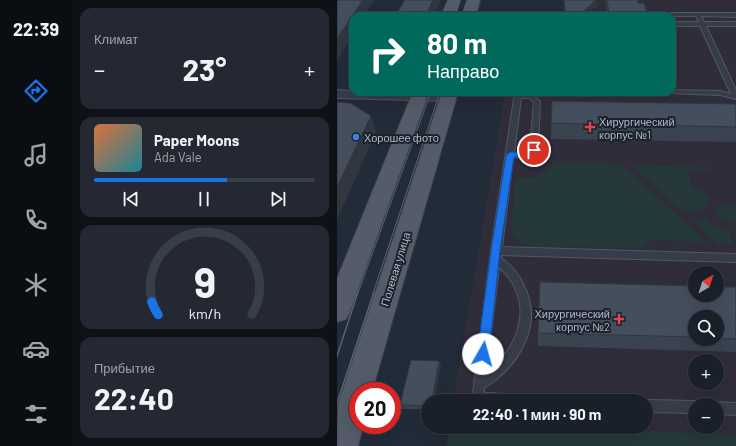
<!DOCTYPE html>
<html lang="ru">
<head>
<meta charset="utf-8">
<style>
  :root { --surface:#1a202a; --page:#232832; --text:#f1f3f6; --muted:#9fa3a8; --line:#383e47; --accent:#1a73e8 }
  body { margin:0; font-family:Barlow,sans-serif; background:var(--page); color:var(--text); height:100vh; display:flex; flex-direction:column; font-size:15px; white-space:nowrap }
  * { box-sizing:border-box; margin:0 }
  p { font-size:13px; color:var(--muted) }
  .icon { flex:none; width:22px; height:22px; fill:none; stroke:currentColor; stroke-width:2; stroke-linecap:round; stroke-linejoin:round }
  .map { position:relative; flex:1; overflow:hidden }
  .drawer { display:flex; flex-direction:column; gap:8px; padding:8px; background:#0e1217; width:265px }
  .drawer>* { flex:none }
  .top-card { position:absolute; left:12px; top:12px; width:327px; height:84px; border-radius:12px; box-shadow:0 4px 16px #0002,0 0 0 1px var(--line); background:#00695c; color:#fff; overflow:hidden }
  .needle { width:26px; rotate:39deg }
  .controls { position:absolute; left:351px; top:266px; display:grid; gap:8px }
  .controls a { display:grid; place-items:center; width:36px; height:36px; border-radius:50%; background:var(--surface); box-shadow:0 4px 16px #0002,0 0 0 1px var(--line); font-size:20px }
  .speed { position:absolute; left:12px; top:382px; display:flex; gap:8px; font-size:20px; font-weight:700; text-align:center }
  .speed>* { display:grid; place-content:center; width:52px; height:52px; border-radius:50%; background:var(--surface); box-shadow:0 4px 16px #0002,0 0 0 1px var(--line); line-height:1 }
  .speed .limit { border:6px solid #d22; background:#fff; color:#111 }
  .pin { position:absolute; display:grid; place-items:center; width:34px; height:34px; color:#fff; margin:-17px; border:2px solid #fff; border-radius:50%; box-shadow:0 1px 4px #0007 }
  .me { position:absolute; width:44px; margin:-22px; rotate:7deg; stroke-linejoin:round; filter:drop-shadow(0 0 3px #0008) }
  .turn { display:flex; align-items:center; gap:14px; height:84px; padding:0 12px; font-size:18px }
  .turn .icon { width:52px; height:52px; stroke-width:2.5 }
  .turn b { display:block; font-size:28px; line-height:34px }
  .big { font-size:30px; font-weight:700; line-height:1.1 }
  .drawer .widget { flex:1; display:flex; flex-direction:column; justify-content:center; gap:6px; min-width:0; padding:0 14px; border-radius:12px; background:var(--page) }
  .drawer .dial { align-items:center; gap:0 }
  .dial svg { height:104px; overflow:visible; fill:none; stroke:var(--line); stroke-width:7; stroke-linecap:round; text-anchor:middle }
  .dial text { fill:var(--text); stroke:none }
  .song { display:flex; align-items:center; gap:12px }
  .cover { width:48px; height:48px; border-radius:6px; background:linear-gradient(135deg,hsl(20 70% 55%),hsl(190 70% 35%)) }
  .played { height:4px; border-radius:2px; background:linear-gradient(90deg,var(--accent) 60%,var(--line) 60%) }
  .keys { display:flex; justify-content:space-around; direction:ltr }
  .heat { display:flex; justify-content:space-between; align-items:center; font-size:22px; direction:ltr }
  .trip { position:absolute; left:84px; top:394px; width:232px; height:40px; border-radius:20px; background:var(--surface); box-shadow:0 4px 16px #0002,0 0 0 1px var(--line); font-weight:700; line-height:40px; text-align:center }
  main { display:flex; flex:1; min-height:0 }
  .menu { display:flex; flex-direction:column; width:72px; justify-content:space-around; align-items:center; background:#0a0d11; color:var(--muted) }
  .menu .icon { width:28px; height:28px }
  .menu .active { color:var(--accent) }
  .menu b { font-size:18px; color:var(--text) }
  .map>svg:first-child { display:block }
  .medical { fill:#302d3a; fill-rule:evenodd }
  .green { fill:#25383a }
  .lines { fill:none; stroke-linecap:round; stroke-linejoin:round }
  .service-casing { stroke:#515863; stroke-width:2 }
  .minor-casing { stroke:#515863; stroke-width:2 }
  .primary-casing { stroke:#3f4652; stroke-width:2 }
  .service { fill:#363d49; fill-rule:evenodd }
  .minor { fill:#363d49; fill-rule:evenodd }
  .primary { fill:#545c69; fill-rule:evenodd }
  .tram-far1 { stroke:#586170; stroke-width:1 }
  .tram { stroke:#586170; stroke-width:1.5 }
  .wall { fill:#3a4350; fill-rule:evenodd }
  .shaded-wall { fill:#303741 }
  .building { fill:#444e5d; stroke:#303741 }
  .route { fill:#1a73e8; stroke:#114b97 }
  .health-dot { fill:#e0444e; stroke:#1b222d; stroke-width:1.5 }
  .shop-dot { fill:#3f7fe0; stroke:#1b222d; stroke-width:1.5 }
  .labels { text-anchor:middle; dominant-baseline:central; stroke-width:4; stroke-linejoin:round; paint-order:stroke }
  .poi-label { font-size:11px; fill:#b1b8c5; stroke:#1b222d; text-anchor:start }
  .street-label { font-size:11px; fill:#b1b8c5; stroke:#1b222d }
</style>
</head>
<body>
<main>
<nav class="menu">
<b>22:39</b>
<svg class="icon active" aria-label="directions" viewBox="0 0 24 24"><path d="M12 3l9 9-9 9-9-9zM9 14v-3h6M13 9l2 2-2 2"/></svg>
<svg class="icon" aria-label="music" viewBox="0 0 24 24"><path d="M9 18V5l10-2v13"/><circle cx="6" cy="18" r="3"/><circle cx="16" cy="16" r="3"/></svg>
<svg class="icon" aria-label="phone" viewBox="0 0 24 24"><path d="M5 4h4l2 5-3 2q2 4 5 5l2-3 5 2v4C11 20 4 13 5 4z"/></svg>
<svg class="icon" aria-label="climate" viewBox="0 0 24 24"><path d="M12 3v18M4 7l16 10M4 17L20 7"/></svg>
<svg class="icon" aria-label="car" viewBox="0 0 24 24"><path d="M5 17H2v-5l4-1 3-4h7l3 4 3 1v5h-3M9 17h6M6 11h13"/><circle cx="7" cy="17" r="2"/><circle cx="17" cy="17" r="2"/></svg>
<svg class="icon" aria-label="filters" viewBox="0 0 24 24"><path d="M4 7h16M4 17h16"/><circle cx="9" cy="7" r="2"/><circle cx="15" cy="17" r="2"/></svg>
</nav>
<section class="drawer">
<div class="widget"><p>Климат</p>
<div class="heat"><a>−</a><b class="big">23°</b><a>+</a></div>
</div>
<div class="widget">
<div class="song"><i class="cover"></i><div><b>Paper Moons</b><p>Ada Vale</p></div></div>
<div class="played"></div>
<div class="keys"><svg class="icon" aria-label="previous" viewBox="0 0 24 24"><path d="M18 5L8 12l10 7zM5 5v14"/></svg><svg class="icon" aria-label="pause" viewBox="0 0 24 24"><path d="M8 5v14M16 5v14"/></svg><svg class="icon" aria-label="next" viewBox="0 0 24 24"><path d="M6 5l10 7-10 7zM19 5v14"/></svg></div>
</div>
<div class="widget dial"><svg viewBox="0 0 100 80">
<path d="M14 69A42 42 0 1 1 86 69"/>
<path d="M14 69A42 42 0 0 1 9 59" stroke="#1a73e8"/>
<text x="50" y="56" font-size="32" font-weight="700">9</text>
<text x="50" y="72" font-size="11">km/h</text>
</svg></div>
<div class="widget"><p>Прибытие</p><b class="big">22:40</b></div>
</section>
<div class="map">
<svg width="399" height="446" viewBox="0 0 399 446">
  <rect width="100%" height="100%" fill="#222b38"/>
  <path class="medical" d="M 258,0 L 399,0 L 399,435 L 232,427 L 309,427 L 309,401 L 116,401 L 168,92 L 335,92 L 335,16 L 259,16 ZM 358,273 L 380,273 L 380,295 L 358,295 ZM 358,317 L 380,317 L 380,339 L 358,339 ZM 358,361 L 380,361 L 380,383 L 358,383 ZM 358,405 L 380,405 L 380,427 L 358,427 Z"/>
  <path class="green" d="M 215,163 L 284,164 L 369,242 L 313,239 L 306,248 L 196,246 L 185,243 L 174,233 L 178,178 L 197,178 L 215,168 Z
    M 295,165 L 370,167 L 372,171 L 350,171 L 355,189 L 366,191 L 372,199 L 366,210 L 347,213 Z
    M 383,204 L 391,204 L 399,208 L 399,220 C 390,222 379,218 378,208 Z
    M 369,218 L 378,227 L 391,230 L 396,244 L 381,244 L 356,222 Z
    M 112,427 L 232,427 L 399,435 L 399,446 L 110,446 Z"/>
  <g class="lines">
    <defs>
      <path id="service" d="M 311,13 L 399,13 L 399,17 L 364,16 L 367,22 L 399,22 L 399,26 L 369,26 L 399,90 L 399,99 L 383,95 L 331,93 L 330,92 L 335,92 L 335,90 L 383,91 L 394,94 L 363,26 L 335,26 L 335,22 L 362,22 L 359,16 L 313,16 L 310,14 Z
        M 178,92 L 195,95 L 203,101 L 201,150 L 191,156 L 176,158 L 165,247 L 399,254 L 399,262 L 164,255 L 164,258 C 174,265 182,274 187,286 C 207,325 181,367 147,388 L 147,393 L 188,395 L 192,397 L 194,401 L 135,401 L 154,251 ZM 184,98 L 191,98 L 197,102 L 193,149 L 188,152 L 177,153 ZM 162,267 C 199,301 184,345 149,374 Z
        M 309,400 L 358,401 L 362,403 L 363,405 L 358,405 L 358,413 L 309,412 L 309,401 L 306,401 Z
        M 380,402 L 399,403 L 399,415 L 380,414 L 380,405 L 375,405 Z"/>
      <path id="minor" d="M 0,90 L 16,91 L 16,92 L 112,93 L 117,94 L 118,97 L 117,100 L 112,101 L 0,98 Z"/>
      <path id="primary" d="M 111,0 L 123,0 L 118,16 L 104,16 Z
        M 131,0 L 143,0 L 139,16 L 125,16 Z
        M 76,92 L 92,92 L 13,311 L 9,319 L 0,322 L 0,279 Z
        M 105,92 L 121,92 L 35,391 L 21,391 L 21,425 L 26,425 L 21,446 L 0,446 L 1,405 Z"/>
    </defs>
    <use href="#service" class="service-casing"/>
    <use href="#minor" class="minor-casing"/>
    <use href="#primary" class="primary-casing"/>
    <use href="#service" class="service"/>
    <use href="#minor" class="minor"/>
    <use href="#primary" class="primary"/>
    <path class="tram-far1" d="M 118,16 L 123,0
      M 125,16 L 130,0
      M 21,293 L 94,92
      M 36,293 L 103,92"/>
    <path class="tram" d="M 0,356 L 21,292
      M 0,403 L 37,292"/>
  </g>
  <path class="wall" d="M 227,0 L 260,6 L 248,16 L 228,16 L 227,6 Z
    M 268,0 L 300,0 L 301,3 L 311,16 L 271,16 Z
    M 215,101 L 399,104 L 399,142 L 214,139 Z
    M 399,287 L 399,352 L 201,346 L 201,333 ZM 358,317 L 380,317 L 380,339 L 358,339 Z
    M 104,364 L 97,401 L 91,401 L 91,409 L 65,409 L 63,405 Z"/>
  <path class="shaded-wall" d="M 26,0 L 37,0 L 27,16 L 16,16 L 16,35 L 0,61 L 0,39 Z
    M 96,0 L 104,0 L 97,16 L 89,16 Z
    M 259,0 L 260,0 L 260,6 L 248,16 L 241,16 Z
    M 34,116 L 39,132 L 0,220 L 0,187 Z
    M 102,361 L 104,364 L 97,401 L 95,401 Z"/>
  <path class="building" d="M 0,0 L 26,0 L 0,39 Z
    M 68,0 L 96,0 L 89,16 L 58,16 Z
    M 227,0 L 259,0 L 241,16 L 229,16 Z
    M 270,0 L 300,0 L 301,3 L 307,3 L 311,16 L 276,16 L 275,14 L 272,14 Z
    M 215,101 L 399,104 L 399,127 L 214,123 Z
    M 0,102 L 13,103 L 34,116 L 0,187 Z
    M 203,282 L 358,286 L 358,295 L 380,295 L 380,287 L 399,287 L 399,339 L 380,338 L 380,317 L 358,317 L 358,337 L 201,333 Z
    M 74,360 L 102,361 L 95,401 L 91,401 L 91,406 L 63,405 Z"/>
  <path class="route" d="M 197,147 L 201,150 C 194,158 187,157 177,157 L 163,251 L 152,354 L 150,357 L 146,359 L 142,357 L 140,354 L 154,251 L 169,155 L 173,152 L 187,152 Z"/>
  <g class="health-dot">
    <path d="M251 121h4v4h4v4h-4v4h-4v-4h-4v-4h4z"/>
    <path d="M280 313h4v4h4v4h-4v4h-4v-4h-4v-4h4z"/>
  </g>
  <circle class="shop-dot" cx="19" cy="137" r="4"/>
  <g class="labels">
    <g class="poi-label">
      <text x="262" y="121">Хирургический<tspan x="262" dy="13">корпус №1</tspan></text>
      <text x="27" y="137">Хорошее фото</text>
      <text x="273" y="313" text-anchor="end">Хирургический<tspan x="273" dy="13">корпус №2</tspan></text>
    </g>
    <g class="street-label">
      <text transform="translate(58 269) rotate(-73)">Полевая улица</text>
    </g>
  </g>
</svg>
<div class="controls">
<a><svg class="needle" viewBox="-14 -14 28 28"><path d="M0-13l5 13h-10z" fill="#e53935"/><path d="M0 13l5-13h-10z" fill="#9fa3a8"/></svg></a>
<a><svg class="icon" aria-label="search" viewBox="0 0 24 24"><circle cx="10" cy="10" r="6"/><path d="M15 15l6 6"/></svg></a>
<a>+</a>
<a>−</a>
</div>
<div class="speed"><div class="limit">20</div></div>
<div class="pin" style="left:197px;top:150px;background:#d93025"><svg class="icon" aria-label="arrive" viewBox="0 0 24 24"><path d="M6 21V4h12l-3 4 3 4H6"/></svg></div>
<svg class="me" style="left:146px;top:354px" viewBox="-20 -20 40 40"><circle r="19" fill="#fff"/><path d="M0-13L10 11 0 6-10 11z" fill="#1a73e8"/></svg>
<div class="trip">22:40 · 1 мин · 90 m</div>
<div class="top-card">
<div class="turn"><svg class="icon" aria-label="right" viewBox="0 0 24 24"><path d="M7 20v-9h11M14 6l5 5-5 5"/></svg><div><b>80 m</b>Направо</div></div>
</div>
</div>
</main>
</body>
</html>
